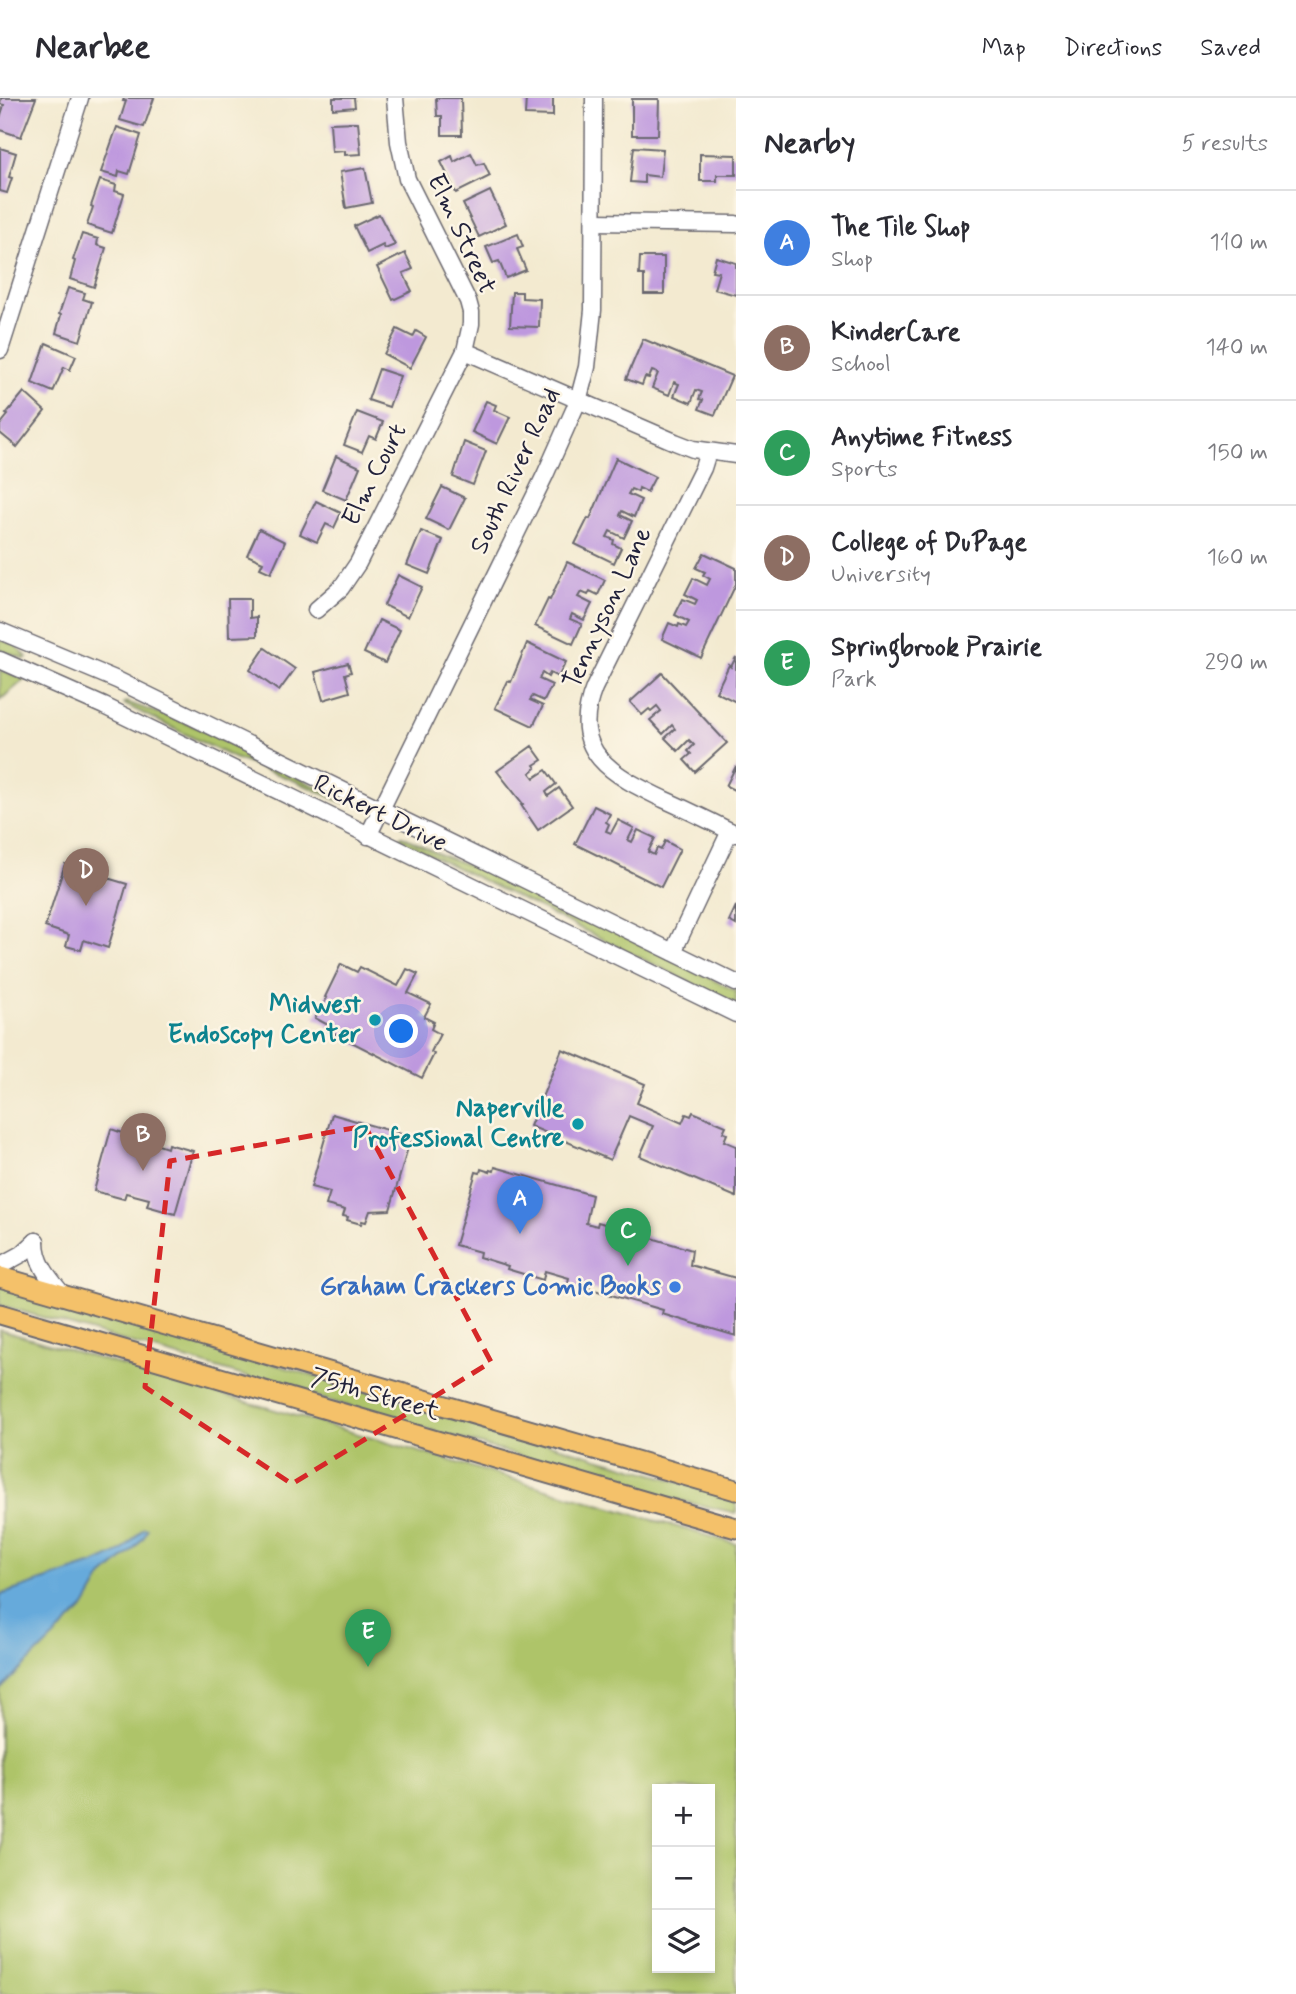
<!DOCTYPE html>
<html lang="en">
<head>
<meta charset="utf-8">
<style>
  body { margin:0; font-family:Mynerve,sans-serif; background:#f7f7f7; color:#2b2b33 }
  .controls { position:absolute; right:21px; bottom:21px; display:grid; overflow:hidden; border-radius:0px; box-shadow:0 4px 10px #0003 }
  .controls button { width:63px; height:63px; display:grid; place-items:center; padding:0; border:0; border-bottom:2px solid #e1e1e2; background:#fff; color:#2b2b33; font:35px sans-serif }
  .you { position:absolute; left:402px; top:934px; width:24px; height:24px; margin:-18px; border:5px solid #fff; border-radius:50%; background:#1a73e8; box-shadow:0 0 0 10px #1a73e833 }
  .badge { display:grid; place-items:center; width:46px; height:46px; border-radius:50%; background:#db2777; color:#fff; font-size:23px; font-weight:700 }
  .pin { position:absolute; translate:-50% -58px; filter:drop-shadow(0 2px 4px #0008) }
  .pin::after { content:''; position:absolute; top:37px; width:24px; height:21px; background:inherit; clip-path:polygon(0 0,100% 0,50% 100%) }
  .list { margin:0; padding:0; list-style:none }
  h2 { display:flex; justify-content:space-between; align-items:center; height:91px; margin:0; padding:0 28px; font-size:30px }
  h2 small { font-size:23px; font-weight:400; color:#7c7c81 }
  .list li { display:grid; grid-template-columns:46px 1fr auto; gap:21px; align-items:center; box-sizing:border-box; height:105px; padding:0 28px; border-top:2px solid #e1e1e2 }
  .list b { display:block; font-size:26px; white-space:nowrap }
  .list p { margin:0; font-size:23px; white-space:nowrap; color:#7c7c81 }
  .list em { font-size:23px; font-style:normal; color:#7c7c81 }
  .icon { flex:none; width:38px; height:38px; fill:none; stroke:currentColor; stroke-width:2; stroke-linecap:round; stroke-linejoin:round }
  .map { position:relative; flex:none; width:736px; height:1896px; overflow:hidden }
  header { display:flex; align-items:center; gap:42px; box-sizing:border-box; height:98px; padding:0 35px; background:#fff; border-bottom:2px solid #e1e1e2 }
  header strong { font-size:33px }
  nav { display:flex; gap:38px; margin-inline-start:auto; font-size:24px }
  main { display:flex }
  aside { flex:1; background:#fff }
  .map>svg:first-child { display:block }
</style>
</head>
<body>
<header>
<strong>Nearbee</strong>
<nav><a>Map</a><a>Directions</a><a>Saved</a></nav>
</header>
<main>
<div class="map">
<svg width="736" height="1896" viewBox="0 0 736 1896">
  <rect width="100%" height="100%" fill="#fcf5e5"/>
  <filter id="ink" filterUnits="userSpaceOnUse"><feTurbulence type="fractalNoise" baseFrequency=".0143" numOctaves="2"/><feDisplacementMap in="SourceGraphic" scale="14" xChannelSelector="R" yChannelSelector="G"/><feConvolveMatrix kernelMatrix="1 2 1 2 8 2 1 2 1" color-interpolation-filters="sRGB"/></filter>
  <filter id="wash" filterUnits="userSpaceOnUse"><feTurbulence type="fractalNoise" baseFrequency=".00686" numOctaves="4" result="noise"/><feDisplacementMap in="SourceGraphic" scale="28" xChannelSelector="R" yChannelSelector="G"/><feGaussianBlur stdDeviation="1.57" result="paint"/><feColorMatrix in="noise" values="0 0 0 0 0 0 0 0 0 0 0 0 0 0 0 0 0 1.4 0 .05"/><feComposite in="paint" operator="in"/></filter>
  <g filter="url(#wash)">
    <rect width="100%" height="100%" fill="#f3ead0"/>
    <g fill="#aec469" stroke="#687352" stroke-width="2" fill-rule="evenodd">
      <polygon points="0,541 15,547 27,559 25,561 0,552"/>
      <polygon points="0,572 25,581 0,602"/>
      <polygon points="126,604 197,629 347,704 343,705 298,684 234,660 124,606"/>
      <polygon points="402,738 443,758 518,785 736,893 736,907 423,753 399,741"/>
      <polygon points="0,1187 736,1400 736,1415 650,1396 0,1207"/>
      <path d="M0,1232L736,1446V1896H0ZM657,1691H710V1870H657Z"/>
    </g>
    <polygon fill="#66aadb" stroke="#44668b" stroke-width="2" points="144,1430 147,1431 144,1439 130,1455 102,1479 85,1509 0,1592 0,1497 96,1465 122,1453"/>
    <g id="blocks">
      <g fill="#be98de">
        <polygon points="1,0 36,0 21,39 0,32 0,20 4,7 0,6"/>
        <polygon points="124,0 154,0 144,29 120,22 126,3 123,3"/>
        <polygon points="333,0 354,0 355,9 333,11"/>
        <polygon points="436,0 461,0 462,37 442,37 442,18 437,18"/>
        <polygon points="526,0 553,0 553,18 525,17"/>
        <polygon points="632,1 659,1 658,37 632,37"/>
        <polygon points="358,24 361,56 345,57 345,53 332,54 330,25"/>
        <polygon points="117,29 141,37 129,76 119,73 118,79 101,74"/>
        <polygon points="634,49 663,51 660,79 644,77 644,85 630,84"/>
        <polygon points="0,50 16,55 9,79 12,80 7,95 0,93"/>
        <polygon points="471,55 477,67 484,65 490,78 456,95 441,64 452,58 454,64"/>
        <polygon points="700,56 736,57 736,77 717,77 717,83 700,83"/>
        <polygon points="365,70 372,105 346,110 340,74"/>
        <polygon points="100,82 116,87 115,93 124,96 112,135 87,127 93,109 91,108"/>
        <polygon points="490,93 506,126 479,139 463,106"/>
        <polygon points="379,116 395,147 385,151 383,147 367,155 354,128"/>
        <polygon points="82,136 98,141 97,147 106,150 94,189 70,181 75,163 73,162"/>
        <polygon points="518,136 523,149 517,151 526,172 506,180 499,163 493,165 486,149"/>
        <polygon points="405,155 413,171 403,175 412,193 393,202 377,169"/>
        <polygon points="640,159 664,159 664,196 644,196 644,177 639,177"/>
        <polygon points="716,159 736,165 736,197 714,191 719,174 712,173"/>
        <polygon points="68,190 85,195 83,201 92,204 80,243 56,235 61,217 59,216"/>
        <polygon points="512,194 522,194 522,200 540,201 539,229 510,228"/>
        <polygon points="397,231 413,239 416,233 426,239 410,270 384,256"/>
        <polygon points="643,241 732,278 715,317 699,311 703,302 699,301 702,294 696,292 691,305 674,298 679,286 674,284 669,297 652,290 658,275 652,273 649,280 645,279 642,287 626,281"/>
        <polygon points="46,245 76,258 70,272 64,269 53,294 32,285"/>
        <polygon points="379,271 400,278 389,309 368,302"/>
        <polygon points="24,294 45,313 17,349 0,335 0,327 8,317 6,316"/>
        <polygon points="486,303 496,307 494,312 510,319 497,346 472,334"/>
        <polygon points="357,314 383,324 376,341 369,338 362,354 344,347"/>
        <polygon points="464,344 486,353 473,387 453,379"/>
        <polygon points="336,358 360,369 346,402 322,392"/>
        <polygon points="616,360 655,379 647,394 639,390 638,394 631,391 628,396 641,402 634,419 622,413 620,417 632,423 624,440 610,433 607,439 614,442 613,446 621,450 614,465 575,446 588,420 590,421"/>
        <polygon points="442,389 465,400 449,432 426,421"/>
        <polygon points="316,403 341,415 334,430 326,426 317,444 300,436"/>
        <polygon points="259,431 285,444 271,475 260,470 263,464 247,457"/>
        <polygon points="421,433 443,442 429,476 407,467"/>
        <polygon points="704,455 736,470 736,486 701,560 662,541 669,525 678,529 679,526 686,529 689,524 675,517 683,501 695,506 697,502 685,496 693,480 707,487 710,481 703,477 705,474 696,470"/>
        <polygon points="567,464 605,482 598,497 590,493 588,497 581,494 578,499 592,506 584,522 572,516 570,521 582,526 573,546 535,528 548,501 550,502"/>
        <polygon points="398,477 422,489 408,519 384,507"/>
        <polygon points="228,501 250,501 250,520 257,519 257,538 229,539"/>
        <polygon points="379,522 400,532 385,565 364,555"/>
        <polygon points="527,545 566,564 558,579 550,575 548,579 542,575 539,581 552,587 544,603 533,598 530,602 543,608 533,628 495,610 508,583 511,584"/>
        <polygon points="265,550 295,571 279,593 250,572"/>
        <polygon points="736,559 736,604 716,594 729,567 731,569"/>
        <polygon points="348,565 351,574 345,576 350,594 323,602 315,574"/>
        <polygon points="662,575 727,645 695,674 684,662 691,656 688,653 694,647 689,642 678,653 665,640 675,631 672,627 663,636 650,622 661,613 657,608 651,613 649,611 642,617 630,604"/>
        <polygon points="532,648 542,662 534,667 536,670 530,675 534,680 546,672 556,686 546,694 548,698 559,690 572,708 538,732 521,707 523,706 497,673"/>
        <polygon points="736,668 736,693 726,688"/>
        <polygon points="594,708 610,716 606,724 609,726 606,733 611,735 618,722 634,730 628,742 632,744 638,732 655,740 648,754 654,757 657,750 661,752 665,743 680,751 661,789 575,746"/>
        <polygon points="65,766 86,773 84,778 105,785 107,780 127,786 108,850 84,842 81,852 66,848 69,837 45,829"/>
        <polygon points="736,808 736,827 729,823"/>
        <polygon points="341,866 357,874 360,869 398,888 407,871 418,876 408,895 431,906 424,919 434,924 431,931 440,936 431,954 434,956 422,980 328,932 330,928 315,920 327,900 325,899"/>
        <polygon points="562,951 645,986 637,1005 682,1025 686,1016 691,1018 693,1014 726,1028 723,1034 727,1036 724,1043 736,1048 736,1099 640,1058 653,1028 629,1018 610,1062 530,1028"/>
        <polygon points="332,1016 411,1039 390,1112 370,1113 366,1124 362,1123 361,1126 347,1122 348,1119 343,1118 345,1112 326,1107 330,1094 311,1089"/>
        <polygon points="111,1031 167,1050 168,1046 193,1053 175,1116 147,1108 149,1101 126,1095 124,1101 94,1093"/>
        <polygon points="495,1069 592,1097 586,1125 597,1128 598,1124 692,1152 690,1167 736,1180 736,1238 662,1216 663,1212 591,1191 580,1188 578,1192 567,1189 569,1180 545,1173 543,1182 507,1171 508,1168 479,1159 480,1154 455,1147 476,1074 480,1075 481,1071 490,1074 490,1072 494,1073"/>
      </g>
    </g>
  </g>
  <g filter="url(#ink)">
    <use href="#blocks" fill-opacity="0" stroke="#6b686f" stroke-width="2"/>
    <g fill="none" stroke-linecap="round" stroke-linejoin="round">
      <defs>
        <g id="minor">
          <polyline points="594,124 736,126"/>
          <polyline points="0,252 80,0"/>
          <polyline points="465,253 675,344 693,351 736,357"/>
          <path d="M708,354L703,370L594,590C568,655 614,677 663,701C688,712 712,724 736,736"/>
          <polyline points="316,512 341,490 358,465 465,253 471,226 471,214 468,203 407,81 399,44 395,0"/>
          <polyline points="0,533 117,582 736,885"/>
          <polyline points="0,562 104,608 736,916"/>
          <polyline points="368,738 545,377 578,303 587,269 593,212 594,0"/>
          <polyline points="673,854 730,733"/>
          <path d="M36,1143C36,1166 50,1181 64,1198"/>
          <polyline points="0,1168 22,1156 36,1143"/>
        </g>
        <g id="major">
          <polyline points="0,1179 736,1392"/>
          <polyline points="0,1216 736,1430"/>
        </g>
      </defs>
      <use href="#minor" stroke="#6b686f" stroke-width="19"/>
      <use href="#major" stroke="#6b686f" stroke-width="23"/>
      <use href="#minor" stroke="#fff" stroke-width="16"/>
      <use href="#major" stroke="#f4c16a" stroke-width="19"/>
    </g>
  </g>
  <path fill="none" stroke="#d62828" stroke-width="5" stroke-dasharray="14 9" stroke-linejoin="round" d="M365,1028L491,1264L292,1386L145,1289L170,1063Z"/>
  <g fill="#0f9aa8" stroke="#fcf5e5" stroke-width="2.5">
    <circle cx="375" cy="922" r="7"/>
    <circle cx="578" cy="1026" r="7"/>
  </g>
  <circle fill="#3f7fe0" stroke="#fcf5e5" stroke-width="2.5" cx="675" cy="1189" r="7"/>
  <g text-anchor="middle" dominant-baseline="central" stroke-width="5" stroke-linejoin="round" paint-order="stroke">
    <g font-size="26" fill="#22223b" stroke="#fcf5e5">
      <text transform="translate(461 136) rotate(65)">Elm Street</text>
      <text transform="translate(516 373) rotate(-65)">South River Road</text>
      <text transform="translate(375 377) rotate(-63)">Elm Court</text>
      <text transform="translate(608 510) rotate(-65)">Tennyson Lane</text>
      <text transform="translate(380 716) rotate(26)">Rickert Drive</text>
      <text transform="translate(375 1297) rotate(16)">75th Street</text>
    </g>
    <g font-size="26" font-weight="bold" fill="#0d838f" stroke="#fcf5e5" text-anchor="end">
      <text x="361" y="907">Midwest<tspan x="361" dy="30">Endoscopy Center</tspan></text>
      <text x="564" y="1011">Naperville<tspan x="564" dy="30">Professional Centre</tspan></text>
    </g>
    <g font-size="26" font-weight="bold" fill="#366cbe" stroke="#fcf5e5" text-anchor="end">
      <text x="661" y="1189">Graham Crackers Comic Books</text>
    </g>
  </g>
</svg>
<div class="controls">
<button>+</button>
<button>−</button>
<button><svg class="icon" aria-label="layers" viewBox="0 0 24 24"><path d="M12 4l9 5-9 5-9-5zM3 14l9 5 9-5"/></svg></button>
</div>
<div class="you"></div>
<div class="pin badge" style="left:520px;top:1136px;background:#3f7fe0">A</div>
<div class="pin badge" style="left:143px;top:1073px;background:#8d6e63">B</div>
<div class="pin badge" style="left:628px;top:1168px;background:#2e9e5b">C</div>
<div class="pin badge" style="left:86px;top:808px;background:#8d6e63">D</div>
<div class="pin badge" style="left:368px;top:1569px;background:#2e9e5b">E</div>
</div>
<aside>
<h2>Nearby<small>5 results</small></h2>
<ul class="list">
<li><span class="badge" style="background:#3f7fe0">A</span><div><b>The Tile Shop</b><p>Shop</p></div><em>110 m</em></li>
<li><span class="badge" style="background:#8d6e63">B</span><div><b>KinderCare</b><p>School</p></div><em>140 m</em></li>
<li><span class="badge" style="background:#2e9e5b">C</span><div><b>Anytime Fitness</b><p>Sports</p></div><em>150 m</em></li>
<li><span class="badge" style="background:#8d6e63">D</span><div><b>College of DuPage</b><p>University</p></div><em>160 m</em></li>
<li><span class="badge" style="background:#2e9e5b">E</span><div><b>Springbrook Prairie</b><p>Park</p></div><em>290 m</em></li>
</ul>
</aside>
</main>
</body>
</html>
